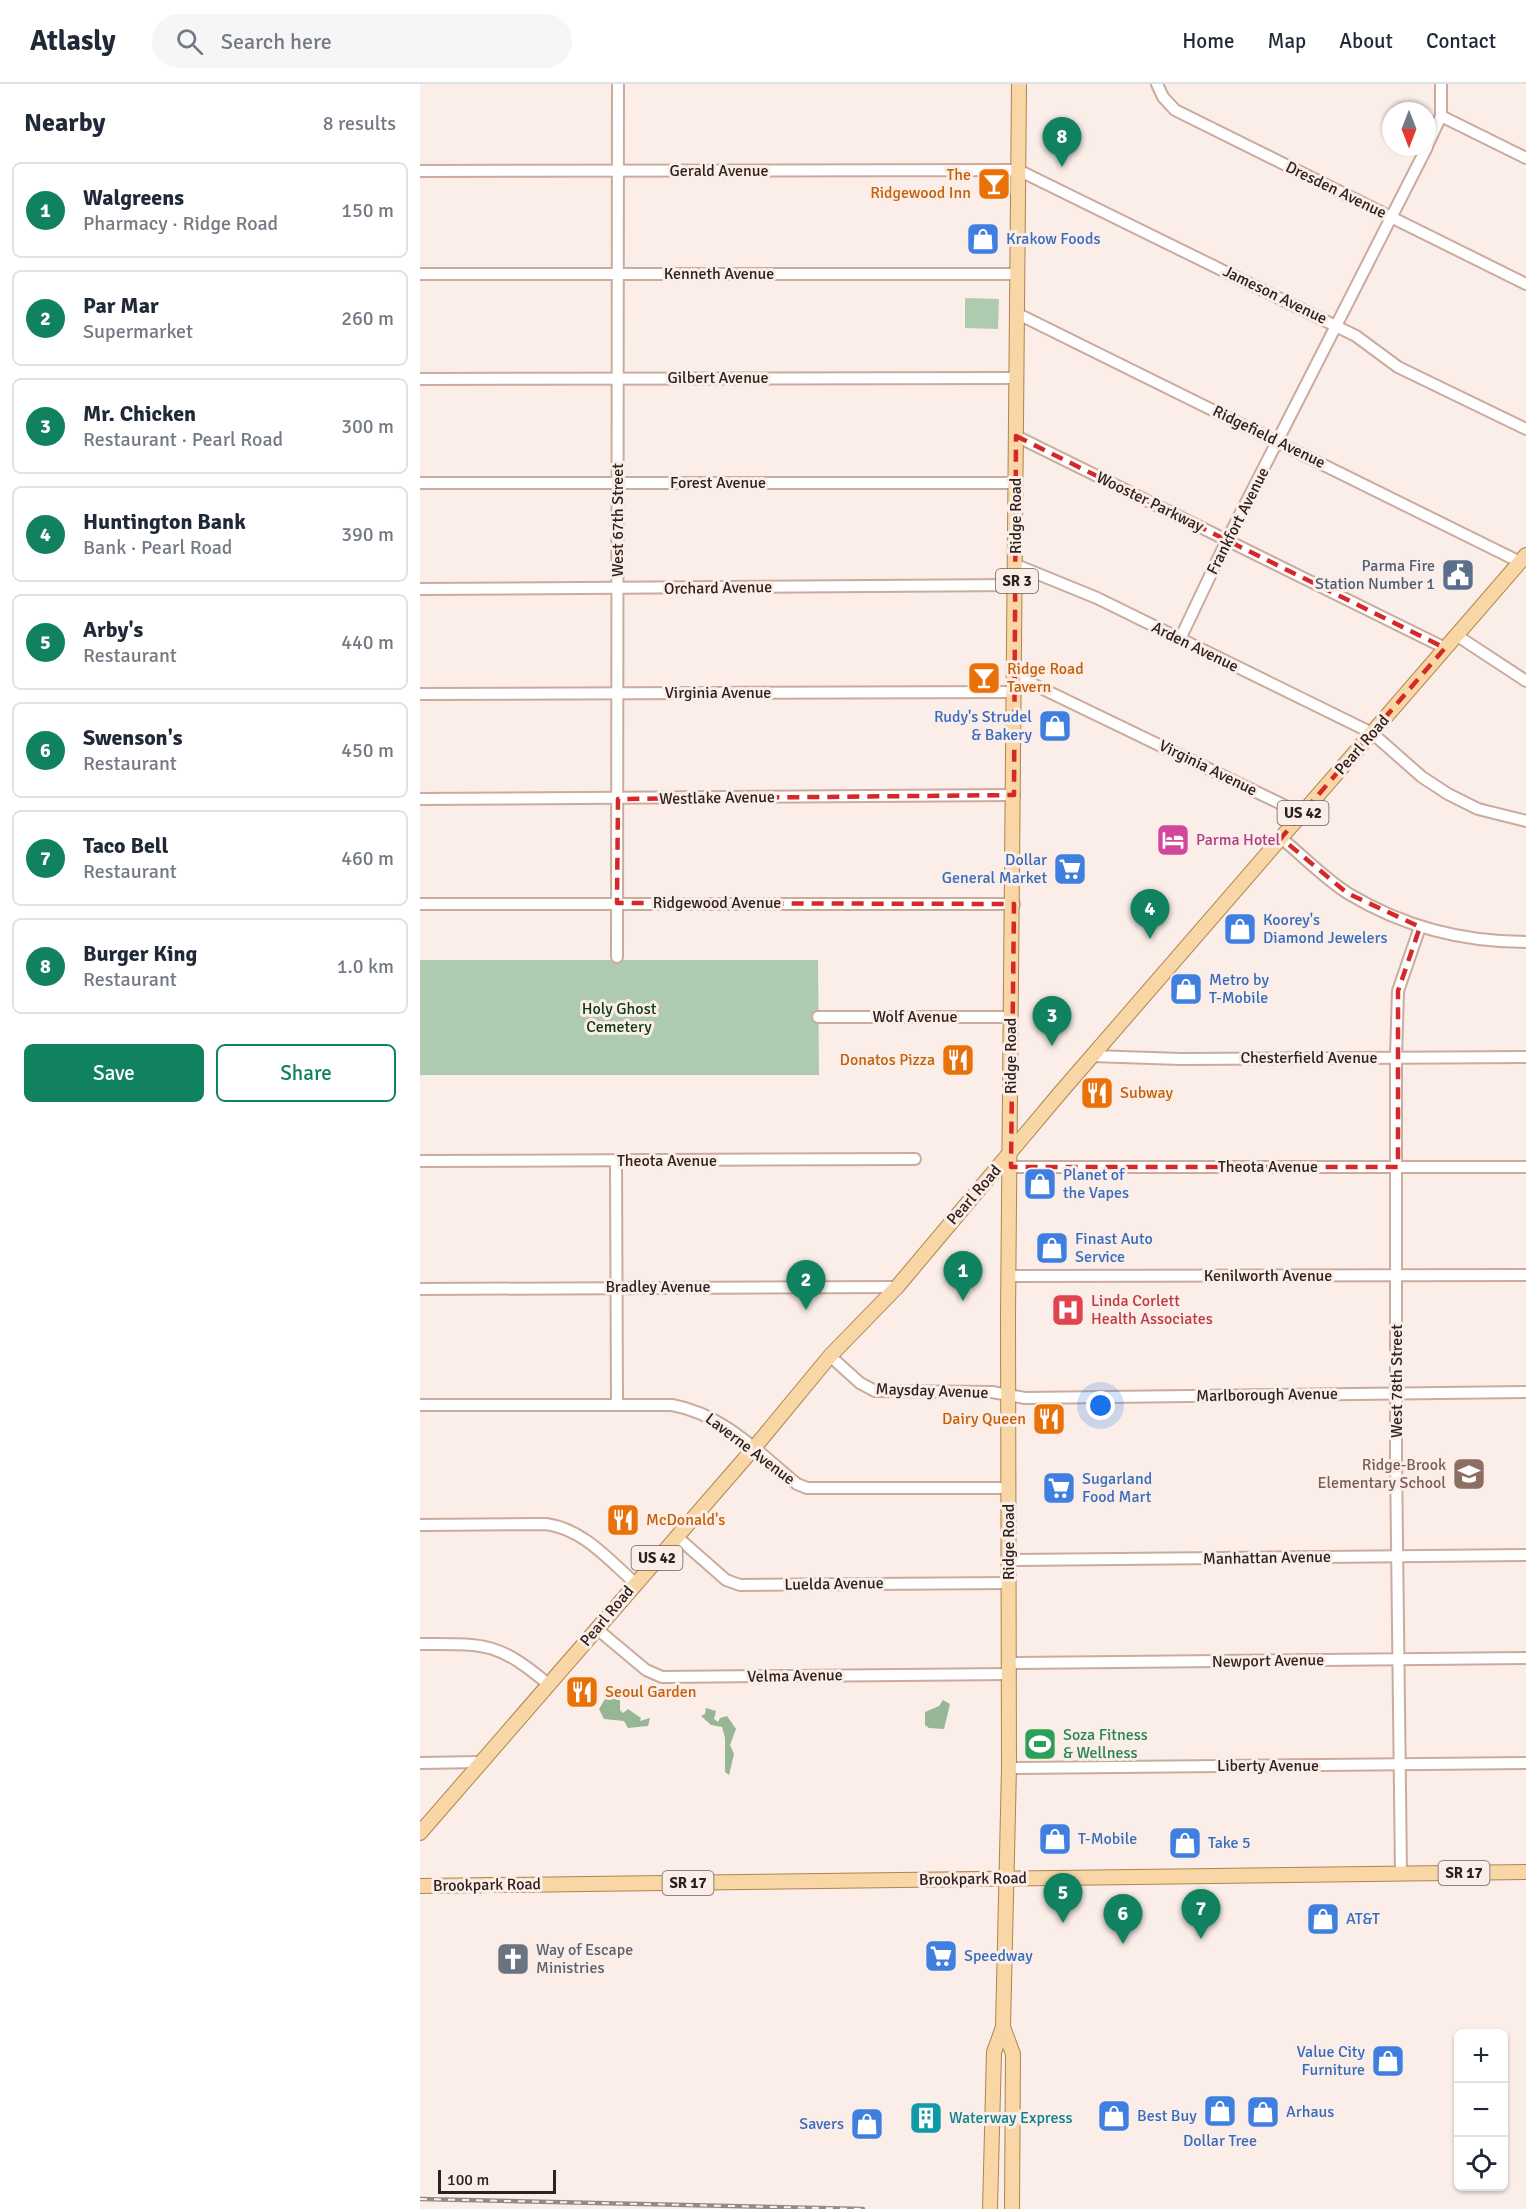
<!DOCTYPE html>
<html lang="en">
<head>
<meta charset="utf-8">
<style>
  body { margin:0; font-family:Signika,sans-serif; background:#f6f6f7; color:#1f2937 }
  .controls { position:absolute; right:18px; bottom:18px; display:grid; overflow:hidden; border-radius:9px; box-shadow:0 2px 4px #0004 }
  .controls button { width:54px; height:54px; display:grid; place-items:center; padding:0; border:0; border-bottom:2px solid #e0e1e3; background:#fff; color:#1f2937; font:30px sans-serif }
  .compass { position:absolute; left:962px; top:18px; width:54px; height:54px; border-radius:50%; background:#fff; box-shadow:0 2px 4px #0004; rotate:180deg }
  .scale { position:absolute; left:18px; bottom:15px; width:118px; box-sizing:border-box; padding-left:6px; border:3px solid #2e221d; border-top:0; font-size:16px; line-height:21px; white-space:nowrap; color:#2e221d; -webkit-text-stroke:4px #fbede8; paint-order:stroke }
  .you { position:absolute; left:681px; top:1322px; width:21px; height:21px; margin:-15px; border:4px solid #fff; border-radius:50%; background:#1a73e8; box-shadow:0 0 0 9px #1a73e833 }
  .badge { display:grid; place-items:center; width:39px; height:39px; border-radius:50%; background:#10825f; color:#fff; font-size:20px; font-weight:700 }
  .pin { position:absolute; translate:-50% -50px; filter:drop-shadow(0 2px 3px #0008) }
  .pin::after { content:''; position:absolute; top:32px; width:21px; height:18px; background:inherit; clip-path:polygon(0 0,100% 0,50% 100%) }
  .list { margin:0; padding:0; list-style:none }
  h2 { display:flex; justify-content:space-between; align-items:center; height:78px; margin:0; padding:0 24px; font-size:26px }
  h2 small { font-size:20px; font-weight:400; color:#747a83 }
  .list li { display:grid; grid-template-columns:39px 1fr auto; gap:18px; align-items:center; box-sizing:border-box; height:96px; margin:0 12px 12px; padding:0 12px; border:2px solid #e0e1e3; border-radius:9px }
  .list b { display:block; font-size:22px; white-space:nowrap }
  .list p { margin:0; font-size:20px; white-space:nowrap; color:#747a83 }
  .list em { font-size:20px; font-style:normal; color:#747a83 }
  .actions { display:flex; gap:12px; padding:18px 24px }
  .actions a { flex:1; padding:14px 0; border:2px solid #10825f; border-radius:9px; text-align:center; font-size:21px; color:#10825f }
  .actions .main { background:#10825f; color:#fff }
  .icon { flex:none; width:33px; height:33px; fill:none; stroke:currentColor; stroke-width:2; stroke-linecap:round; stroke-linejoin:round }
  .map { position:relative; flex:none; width:1106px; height:2125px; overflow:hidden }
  header { display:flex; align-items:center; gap:36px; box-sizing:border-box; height:84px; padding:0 30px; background:#fff; border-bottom:2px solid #e0e1e3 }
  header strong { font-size:28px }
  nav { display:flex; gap:33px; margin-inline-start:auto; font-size:21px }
  .search { width:420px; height:54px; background:#f6f6f7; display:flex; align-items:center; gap:15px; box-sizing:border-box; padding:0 21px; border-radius:33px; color:#747a83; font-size:22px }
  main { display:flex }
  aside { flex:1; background:#fff }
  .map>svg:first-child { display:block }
</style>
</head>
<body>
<header>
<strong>Atlasly</strong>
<div class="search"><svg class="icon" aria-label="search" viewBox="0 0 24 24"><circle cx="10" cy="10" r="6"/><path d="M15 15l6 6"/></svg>Search here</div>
<nav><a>Home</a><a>Map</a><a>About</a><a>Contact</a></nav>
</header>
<main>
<aside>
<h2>Nearby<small>8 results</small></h2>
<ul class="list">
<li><span class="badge">1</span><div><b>Walgreens</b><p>Pharmacy · Ridge Road</p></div><em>150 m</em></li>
<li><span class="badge">2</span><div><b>Par Mar</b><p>Supermarket</p></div><em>260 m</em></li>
<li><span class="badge">3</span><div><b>Mr. Chicken</b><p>Restaurant · Pearl Road</p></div><em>300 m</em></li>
<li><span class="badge">4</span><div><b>Huntington Bank</b><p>Bank · Pearl Road</p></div><em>390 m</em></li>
<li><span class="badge">5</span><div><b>Arby's</b><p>Restaurant</p></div><em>440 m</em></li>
<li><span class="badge">6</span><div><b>Swenson's</b><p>Restaurant</p></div><em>450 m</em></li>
<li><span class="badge">7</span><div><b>Taco Bell</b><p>Restaurant</p></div><em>460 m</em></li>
<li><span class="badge">8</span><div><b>Burger King</b><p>Restaurant</p></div><em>1.0 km</em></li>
</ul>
<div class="actions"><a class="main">Save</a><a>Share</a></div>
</aside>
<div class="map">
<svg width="1106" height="2125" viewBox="0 0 1106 2125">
  <rect width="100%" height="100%" fill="#fbede8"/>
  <g fill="#afcbaf">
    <polygon points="545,214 579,215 578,245 545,244"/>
    <polygon points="0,876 398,876 399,991 0,991"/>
  </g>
  <g fill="#96b696">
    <polygon points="200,1613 200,1626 203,1629 208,1625 221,1634 220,1637 230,1634 228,1642 208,1644 204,1637 184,1635 179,1625 185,1615"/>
    <polygon points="523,1616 530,1620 524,1645 509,1644 505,1641 505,1628 519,1622"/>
    <polygon points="286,1624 296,1627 294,1635 298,1638 300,1634 307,1632 316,1645 310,1661 314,1670 309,1691 305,1688 305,1654 302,1643 291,1641 281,1632 285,1630"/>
  </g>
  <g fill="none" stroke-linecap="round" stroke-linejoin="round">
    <defs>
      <g id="minor">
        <polyline points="737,0 743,13 755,26 1106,200"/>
        <polyline points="1021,32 1106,74"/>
        <polyline points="1007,62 1021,32 1021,0"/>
        <polyline points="0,87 598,86 936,252 978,283 1106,345"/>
        <polyline points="0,190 598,190"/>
        <polyline points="598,230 1100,478"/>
        <polyline points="0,295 597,294"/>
        <polyline points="596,352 1025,564"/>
        <polyline points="0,399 596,399"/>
        <polyline points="596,481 677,514 952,649 1002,693 1028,710 1058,725 1106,737"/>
        <polyline points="0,505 597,501"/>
        <polyline points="1036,551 1106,597"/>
        <polyline points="760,555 807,456 1007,63"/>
        <polyline points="596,592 882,730"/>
        <polyline points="0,610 595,608"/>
        <polyline points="0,715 594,711"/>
        <path d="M861,754C883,772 905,795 929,810C984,843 1043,858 1106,858"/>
        <polyline points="0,820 594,820"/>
        <polyline points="197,873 198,0"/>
        <polyline points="398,933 591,933"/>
        <polyline points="672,972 761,975 1106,973"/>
        <polyline points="0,1077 495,1075"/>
        <polyline points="196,1077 197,1319"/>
        <polyline points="591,1083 1106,1083"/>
        <polyline points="590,1192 1106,1191"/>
        <polyline points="0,1205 477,1203"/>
        <polyline points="410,1272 440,1299 455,1307 572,1308 605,1314 1106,1308"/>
        <path d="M0,1321H252C303,1330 339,1369 377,1400L387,1404H589"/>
        <path d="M0,1441L126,1440C163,1445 188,1475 215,1499"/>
        <polyline points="256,1452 306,1496 320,1501 589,1499"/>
        <polyline points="589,1476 1106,1471"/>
        <polyline points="177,1545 226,1586 242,1593 590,1590"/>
        <path d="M0,1560C64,1560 77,1557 128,1600"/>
        <polyline points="589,1579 1106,1574"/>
        <polyline points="0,1679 60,1678"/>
        <polyline points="589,1684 1106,1679"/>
        <polyline points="981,1790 976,1375 976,973 978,907 1000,843"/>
      </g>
      <g id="major">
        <polyline points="0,1749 334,1364 410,1272 477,1203 640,1009 1106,471"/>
        <polyline points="0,1802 1106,1788"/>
        <polyline points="583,1943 593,1970 592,2125"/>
        <polyline points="570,2125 574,1968 583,1943 589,1684 588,1233 599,0"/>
      </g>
    </defs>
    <use href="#minor" stroke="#cbab9d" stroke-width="14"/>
    <use href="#major" stroke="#ae8550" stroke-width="16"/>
    <use href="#minor" stroke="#fff" stroke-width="10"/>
    <use href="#major" stroke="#f8d6a6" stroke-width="14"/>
    <defs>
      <polyline id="rail" points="0,2115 443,2125"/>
    </defs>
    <use href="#rail" stroke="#968984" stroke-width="4.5"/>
    <use href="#rail" stroke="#fbede8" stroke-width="2" stroke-dasharray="7" stroke-linecap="butt"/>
  </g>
  <path fill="none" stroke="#d62828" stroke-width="4.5" stroke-dasharray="12 8" stroke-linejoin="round" d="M596,352L1025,564L861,754L927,809L1000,843L978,907V1083H591L594,820L197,819L198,715L594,711Z"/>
  <defs>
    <symbol id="bar-square" viewBox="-11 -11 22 22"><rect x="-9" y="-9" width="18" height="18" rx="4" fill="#e8710a" stroke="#fbede8"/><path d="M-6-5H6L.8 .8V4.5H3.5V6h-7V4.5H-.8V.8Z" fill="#fff"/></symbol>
    <symbol id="shop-square" viewBox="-11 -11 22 22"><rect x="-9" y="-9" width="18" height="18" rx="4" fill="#3f7fe0" stroke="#fbede8"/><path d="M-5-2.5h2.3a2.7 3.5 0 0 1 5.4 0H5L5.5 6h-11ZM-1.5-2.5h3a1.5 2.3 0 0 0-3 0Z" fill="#fff"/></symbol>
    <symbol id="civic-square" viewBox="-11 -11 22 22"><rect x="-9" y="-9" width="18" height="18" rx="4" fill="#5c6f8a" stroke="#fbede8"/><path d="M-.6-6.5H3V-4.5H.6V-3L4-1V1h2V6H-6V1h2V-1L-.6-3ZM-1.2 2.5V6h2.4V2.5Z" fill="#fff"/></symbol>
    <symbol id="hotel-square" viewBox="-11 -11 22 22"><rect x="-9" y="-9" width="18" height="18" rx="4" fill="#d1479c" stroke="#fbede8"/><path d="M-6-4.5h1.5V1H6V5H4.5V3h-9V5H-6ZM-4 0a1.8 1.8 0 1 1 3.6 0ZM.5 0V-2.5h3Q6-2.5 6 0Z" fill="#fff"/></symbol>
    <symbol id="supermarket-square" viewBox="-11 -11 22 22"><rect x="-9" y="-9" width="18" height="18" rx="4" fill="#3f7fe0" stroke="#fbede8"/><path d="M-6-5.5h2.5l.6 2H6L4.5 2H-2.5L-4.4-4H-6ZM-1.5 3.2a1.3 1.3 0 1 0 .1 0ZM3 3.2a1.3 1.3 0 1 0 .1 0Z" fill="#fff"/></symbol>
    <symbol id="restaurant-square" viewBox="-11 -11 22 22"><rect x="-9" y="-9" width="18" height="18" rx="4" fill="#e8710a" stroke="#fbede8"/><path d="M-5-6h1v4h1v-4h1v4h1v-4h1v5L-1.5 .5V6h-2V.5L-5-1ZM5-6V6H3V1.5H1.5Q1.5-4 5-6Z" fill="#fff"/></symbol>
    <symbol id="hospital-square" viewBox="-11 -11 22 22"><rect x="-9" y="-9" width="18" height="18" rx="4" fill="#e0444e" stroke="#fbede8"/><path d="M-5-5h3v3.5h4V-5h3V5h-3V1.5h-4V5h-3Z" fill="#fff"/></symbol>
    <symbol id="school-square" viewBox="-11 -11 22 22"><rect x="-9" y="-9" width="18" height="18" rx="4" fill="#8d6e63" stroke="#fbede8"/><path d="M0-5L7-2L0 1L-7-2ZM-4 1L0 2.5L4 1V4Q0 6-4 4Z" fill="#fff"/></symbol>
    <symbol id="stadium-square" viewBox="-11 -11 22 22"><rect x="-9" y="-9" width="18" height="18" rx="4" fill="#2e9e5b" stroke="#fbede8"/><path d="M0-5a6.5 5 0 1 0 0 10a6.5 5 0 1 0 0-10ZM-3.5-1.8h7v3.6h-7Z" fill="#fff"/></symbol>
    <symbol id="church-square" viewBox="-11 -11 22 22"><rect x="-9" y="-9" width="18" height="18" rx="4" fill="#6b7280" stroke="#fbede8"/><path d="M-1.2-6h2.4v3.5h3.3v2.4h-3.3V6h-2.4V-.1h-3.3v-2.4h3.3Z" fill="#fff"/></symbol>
    <symbol id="building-square" viewBox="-11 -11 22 22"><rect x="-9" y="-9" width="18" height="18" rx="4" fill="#0f9aa8" stroke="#fbede8"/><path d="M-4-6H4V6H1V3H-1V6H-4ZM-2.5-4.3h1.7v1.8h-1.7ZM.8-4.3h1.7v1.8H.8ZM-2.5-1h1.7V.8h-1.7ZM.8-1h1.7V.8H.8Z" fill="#fff"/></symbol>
  </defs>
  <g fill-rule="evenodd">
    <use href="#bar-square" x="555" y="81" width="38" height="38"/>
    <use href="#shop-square" x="544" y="136" width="38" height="38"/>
    <use href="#civic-square" x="1019" y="472" width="38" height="38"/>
    <use href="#bar-square" x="545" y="575" width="38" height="38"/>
    <use href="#shop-square" x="616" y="623" width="38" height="38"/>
    <use href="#hotel-square" x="734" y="737" width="38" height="38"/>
    <use href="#supermarket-square" x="631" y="766" width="38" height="38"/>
    <use href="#shop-square" x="801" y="826" width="38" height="38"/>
    <use href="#shop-square" x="747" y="886" width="38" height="38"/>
    <use href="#restaurant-square" x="519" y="957" width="38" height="38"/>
    <use href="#restaurant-square" x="658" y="990" width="38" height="38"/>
    <use href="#shop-square" x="601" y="1081" width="38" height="38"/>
    <use href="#shop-square" x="613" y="1145" width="38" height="38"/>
    <use href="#hospital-square" x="629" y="1207" width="38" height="38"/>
    <use href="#restaurant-square" x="610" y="1316" width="38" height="38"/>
    <use href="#school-square" x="1030" y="1371" width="38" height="38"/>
    <use href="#supermarket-square" x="620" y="1385" width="38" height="38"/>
    <use href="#restaurant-square" x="184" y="1417" width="38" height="38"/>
    <use href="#restaurant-square" x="143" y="1589" width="38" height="38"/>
    <use href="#stadium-square" x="601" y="1641" width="38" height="38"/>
    <use href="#shop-square" x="616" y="1736" width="38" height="38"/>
    <use href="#shop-square" x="746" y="1740" width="38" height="38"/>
    <use href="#shop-square" x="884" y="1816" width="38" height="38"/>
    <use href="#supermarket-square" x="502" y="1853" width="38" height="38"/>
    <use href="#church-square" x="74" y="1856" width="38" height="38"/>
    <use href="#shop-square" x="949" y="1958" width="38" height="38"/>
    <use href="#shop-square" x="781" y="2008" width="38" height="38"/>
    <use href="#shop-square" x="824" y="2009" width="38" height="38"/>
    <use href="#shop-square" x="675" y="2013" width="38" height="38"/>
    <use href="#building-square" x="487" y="2015" width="38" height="38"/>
    <use href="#shop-square" x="428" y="2021" width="38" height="38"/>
  </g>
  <g text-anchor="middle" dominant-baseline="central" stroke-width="6" stroke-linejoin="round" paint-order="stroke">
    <g fill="#fbede8" stroke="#6c5f5a" stroke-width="1.5">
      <rect x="576" y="485" width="42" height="24" rx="4.5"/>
      <rect x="857.5" y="717" width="51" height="24" rx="4.5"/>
      <rect x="211.5" y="1462" width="51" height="24" rx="4.5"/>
      <rect x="1018.5" y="1777" width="51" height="24" rx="4.5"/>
      <rect x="242.5" y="1787" width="51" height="24" rx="4.5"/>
    </g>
    <g font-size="15" font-weight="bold" fill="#2e221d">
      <text x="597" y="497">SR 3</text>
      <text x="883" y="729">US 42</text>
      <text x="237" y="1474">US 42</text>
      <text x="1044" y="1789">SR 17</text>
      <text x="268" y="1799">SR 17</text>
    </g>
    <g font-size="16" fill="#2e221d" stroke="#fbede8">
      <text x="299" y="87">Gerald Avenue</text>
      <text transform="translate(916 106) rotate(26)">Dresden Avenue</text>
      <text x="299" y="190">Kenneth Avenue</text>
      <text transform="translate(855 211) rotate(26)">Jameson Avenue</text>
      <text x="298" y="294">Gilbert Avenue</text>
      <text transform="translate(849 353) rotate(26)">Ridgefield Avenue</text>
      <text x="298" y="399">Forest Avenue</text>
      <text transform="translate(730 418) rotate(26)">Wooster Parkway</text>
      <text transform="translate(596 432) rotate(-90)">Ridge Road</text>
      <text transform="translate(198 436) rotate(-90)">West 67th Street</text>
      <text transform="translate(818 437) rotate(-63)">Frankfort Avenue</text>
      <text transform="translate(298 504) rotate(-1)">Orchard Avenue</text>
      <text transform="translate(775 563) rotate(26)">Arden Avenue</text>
      <text x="298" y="609">Virginia Avenue</text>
      <text transform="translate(942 661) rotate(-49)">Pearl Road</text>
      <text transform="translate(788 684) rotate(26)">Virginia Avenue</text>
      <text transform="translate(297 714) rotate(-1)">Westlake Avenue</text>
      <text x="297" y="819">Ridgewood Avenue</text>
      <text x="495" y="933">Wolf Avenue</text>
      <text transform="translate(591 972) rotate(-90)">Ridge Road</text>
      <text x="889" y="974">Chesterfield Avenue</text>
      <text x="247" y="1077">Theota Avenue</text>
      <text x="848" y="1083">Theota Avenue</text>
      <text transform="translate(554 1111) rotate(-49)">Pearl Road</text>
      <text x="848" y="1192">Kenilworth Avenue</text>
      <text x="238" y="1203">Bradley Avenue</text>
      <text transform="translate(977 1297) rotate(-90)">West 78th Street</text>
      <text transform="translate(512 1307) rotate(2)">Maysday Avenue</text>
      <text transform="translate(847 1311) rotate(-1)">Marlborough Avenue</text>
      <text transform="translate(330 1365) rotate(37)">Laverne Avenue</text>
      <text transform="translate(589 1458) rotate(-90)">Ridge Road</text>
      <text transform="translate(847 1474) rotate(-1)">Manhattan Avenue</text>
      <text transform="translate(414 1500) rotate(-1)">Luelda Avenue</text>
      <text transform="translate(187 1532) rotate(-50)">Pearl Road</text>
      <text transform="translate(848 1577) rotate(-1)">Newport Avenue</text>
      <text transform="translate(375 1592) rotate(-1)">Velma Avenue</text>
      <text x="848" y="1682">Liberty Avenue</text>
      <text transform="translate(553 1795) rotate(-1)">Brookpark Road</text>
      <text transform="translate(67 1801) rotate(-1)">Brookpark Road</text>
    </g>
    <g font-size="16" fill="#c56008" stroke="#fbede8" text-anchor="start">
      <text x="551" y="91" text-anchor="end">The<tspan x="551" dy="18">Ridgewood Inn</tspan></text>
      <text x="587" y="585">Ridge Road<tspan x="587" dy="18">Tavern</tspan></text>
      <text x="515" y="976" text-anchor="end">Donatos Pizza</text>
      <text x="700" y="1009">Subway</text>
      <text x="606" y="1335" text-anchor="end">Dairy Queen</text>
      <text x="226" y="1436">McDonald's</text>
      <text x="185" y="1608">Seoul Garden</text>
    </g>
    <g font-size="16" fill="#366cbe" stroke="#fbede8" text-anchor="start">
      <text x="586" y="155">Krakow Foods</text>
      <text x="612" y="633" text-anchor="end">Rudy's Strudel<tspan x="612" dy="18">&amp; Bakery</tspan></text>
      <text x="627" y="776" text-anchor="end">Dollar<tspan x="627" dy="18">General Market</tspan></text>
      <text x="843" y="836">Koorey's<tspan x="843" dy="18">Diamond Jewelers</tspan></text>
      <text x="789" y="896">Metro by<tspan x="789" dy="18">T-Mobile</tspan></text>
      <text x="643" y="1091">Planet of<tspan x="643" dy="18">the Vapes</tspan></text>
      <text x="655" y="1155">Finast Auto<tspan x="655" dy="18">Service</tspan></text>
      <text x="662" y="1395">Sugarland<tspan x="662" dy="18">Food Mart</tspan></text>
      <text x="658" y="1755">T-Mobile</text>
      <text x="788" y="1759">Take 5</text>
      <text x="926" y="1835">AT&amp;T</text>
      <text x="544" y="1872">Speedway</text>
      <text x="945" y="1968" text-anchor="end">Value City<tspan x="945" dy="18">Furniture</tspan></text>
      <text x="866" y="2028">Arhaus</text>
      <text x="717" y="2032">Best Buy</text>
      <text x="424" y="2040" text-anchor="end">Savers</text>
      <text x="800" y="2057" text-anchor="middle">Dollar Tree</text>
    </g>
    <g font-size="16" fill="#4e5e75" stroke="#fbede8" text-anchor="end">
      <text x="1015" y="482">Parma Fire<tspan x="1015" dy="18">Station Number 1</tspan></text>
    </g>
    <g font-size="16" fill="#b23c85" stroke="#fbede8" text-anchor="start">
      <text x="776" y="756">Parma Hotel</text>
    </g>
    <g font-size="16" fill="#0a3a0e" stroke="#fbede8">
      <text x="199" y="925">Holy Ghost<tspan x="199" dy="18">Cemetery</tspan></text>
    </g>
    <g font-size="16" fill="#be3a42" stroke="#fbede8" text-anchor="start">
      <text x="671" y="1217">Linda Corlett<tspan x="671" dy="18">Health Associates</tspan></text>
    </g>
    <g font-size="16" fill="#785e54" stroke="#fbede8" text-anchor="end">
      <text x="1026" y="1381">Ridge-Brook<tspan x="1026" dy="18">Elementary School</tspan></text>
    </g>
    <g font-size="16" fill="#27864d" stroke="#fbede8" text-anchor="start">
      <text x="643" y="1651">Soza Fitness<tspan x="643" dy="18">&amp; Wellness</tspan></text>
    </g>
    <g font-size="16" fill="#5b616d" stroke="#fbede8" text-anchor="start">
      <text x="116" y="1866">Way of Escape<tspan x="116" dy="18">Ministries</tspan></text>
    </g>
    <g font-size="16" fill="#0d838f" stroke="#fbede8" text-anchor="start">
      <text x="529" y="2034">Waterway Express</text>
    </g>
  </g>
</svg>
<div class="controls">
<button>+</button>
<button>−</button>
<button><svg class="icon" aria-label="locate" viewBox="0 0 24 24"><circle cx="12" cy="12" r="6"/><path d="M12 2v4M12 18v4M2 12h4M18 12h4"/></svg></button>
</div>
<svg class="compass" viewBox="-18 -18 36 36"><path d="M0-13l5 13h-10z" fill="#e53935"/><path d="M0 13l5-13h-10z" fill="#747a83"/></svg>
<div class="scale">100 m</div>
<div class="you"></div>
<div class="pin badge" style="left:543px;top:1217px">1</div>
<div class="pin badge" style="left:386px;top:1226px">2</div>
<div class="pin badge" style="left:632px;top:962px">3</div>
<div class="pin badge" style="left:730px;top:855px">4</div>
<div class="pin badge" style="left:643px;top:1839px">5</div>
<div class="pin badge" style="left:703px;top:1860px">6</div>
<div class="pin badge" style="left:781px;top:1855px">7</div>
<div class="pin badge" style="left:642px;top:83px">8</div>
</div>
</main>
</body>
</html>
